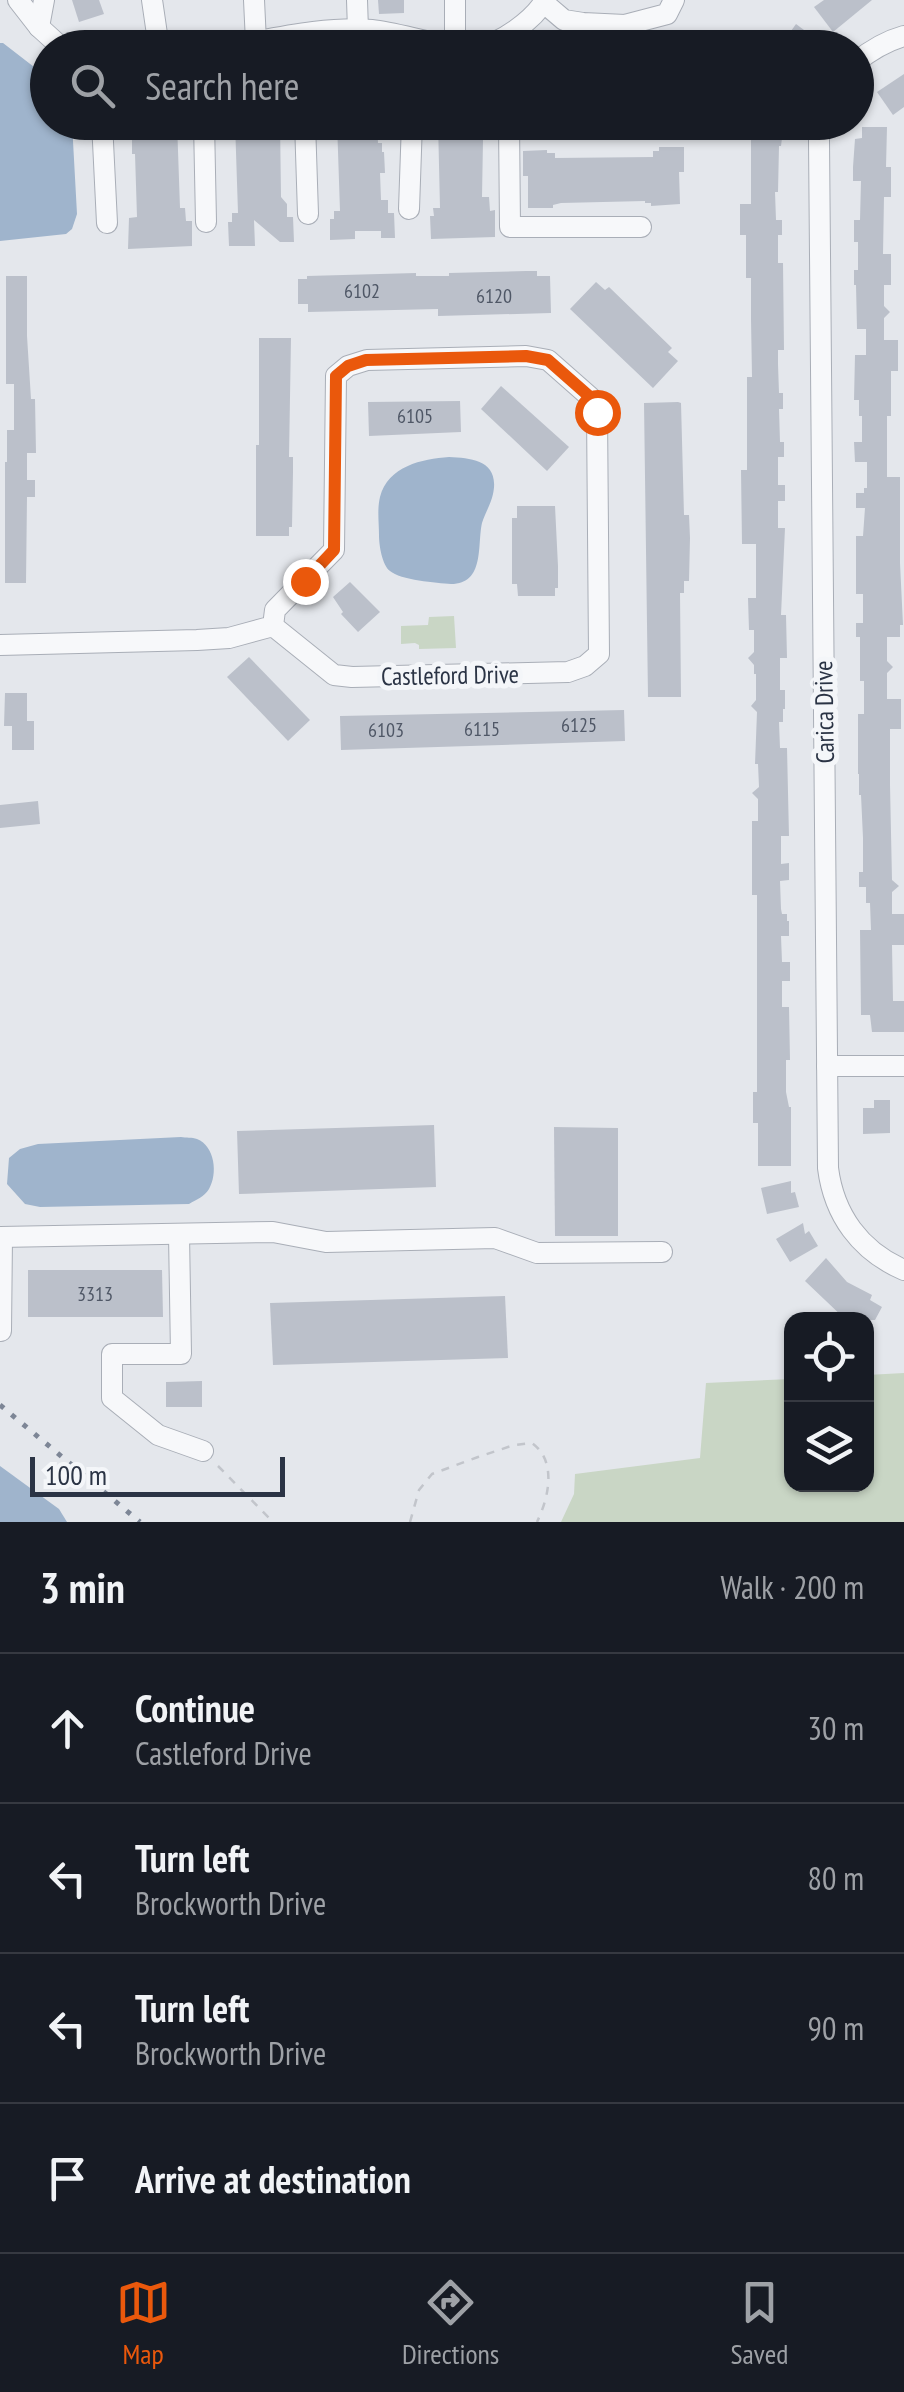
<!DOCTYPE html>
<html lang="en">
<head>
<meta charset="utf-8">
<style>
  body { margin:0; font-family:"PT Sans Narrow",sans-serif; background:#242831; color:#f1f3f6 }
  .controls { position:absolute; right:30px; bottom:30px; display:grid; overflow:hidden; border-radius:20px; box-shadow:0 2px 8px #0004 }
  .controls button { width:90px; height:90px; display:grid; place-items:center; padding:0; border:0; border-bottom:2px solid #363941; background:#171b24; color:#f1f3f6; font:50px sans-serif }
  .scale { position:absolute; left:30px; bottom:25px; width:255px; box-sizing:border-box; padding-left:10px; border:5px solid #2b3445; border-top:0; font-size:28px; line-height:35px; white-space:nowrap; color:#2b3445; -webkit-text-stroke:8px #f4f6f9; paint-order:stroke }
  .stop { position:absolute; width:30px; height:30px; margin:-22px; border:8px solid #ea580c; border-radius:50%; background:#fff }
  .stop.end { background:#ea580c; border-color:#fff; box-shadow:0 2px 10px #0008 }
  .list { margin:0; padding:0; list-style:none }
  h2 { display:flex; justify-content:space-between; align-items:center; height:130px; margin:0; padding:0 40px; font-size:42px }
  h2 small { font-size:32px; font-weight:400; color:#9ea1a6 }
  .list li { display:grid; grid-template-columns:65px 1fr auto; gap:30px; align-items:center; box-sizing:border-box; height:150px; padding:0 40px; border-top:2px solid #363941 }
  .list b { display:block; font-size:38px; white-space:nowrap }
  .list p { margin:0; font-size:32px; white-space:nowrap; color:#9ea1a6 }
  .list em { font-size:32px; font-style:normal; color:#9ea1a6 }
  .icon { flex:none; width:55px; height:55px; fill:none; stroke:currentColor; stroke-width:2; stroke-linecap:round; stroke-linejoin:round }
  .map { position:relative; flex:none; width:904px; height:1522px; overflow:hidden }
  .search { position:absolute; background:#171b24; box-shadow:0 2px 8px #0004; left:30px; right:30px; top:30px; height:110px; display:flex; align-items:center; gap:25px; box-sizing:border-box; padding:0 35px; border-radius:55px; color:#9ea1a6; font-size:38px }
  .sheet { height:730px; background:#171b24 }
  nav { display:flex; justify-content:space-around; align-items:center; box-sizing:border-box; height:140px; border-top:2px solid #363941; background:#171b24; font-size:28px; color:#9ea1a6 }
  nav a { display:grid; justify-items:center; gap:5px }
  nav .on { color:#ea580c }
  .map>svg:first-child { display:block }
</style>
</head>
<body>
<div class="map">
<svg width="904" height="1522" viewBox="0 0 904 1522">
  <rect width="100%" height="100%" fill="#e4e7ec"/>
  <g fill="#c9d6c5">
    <polygon points="454,616 456,648 419,649 419,645 415,643 401,644 401,626 428,625 429,617"/>
    <polygon points="904,1373 904,1522 561,1522 574,1494 575,1474 700,1458 706,1383 791,1379 792,1484 866,1484 867,1375"/>
  </g>
  <g fill="#9fb4cc">
    <polygon points="0,43 3,43 47,77 48,122 72,123 77,214 72,229 66,234 0,241"/>
    <path d="M449,457C473,458 500,461 493,494C491,504 485,513 482,523C477,545 485,584 451,584C437,583 400,580 390,571C382,565 379,545 379,535C379,523 377,509 380,497C388,466 422,459 449,457Z"/>
    <path d="M181,1137C186,1138 192,1137 197,1139C215,1146 218,1174 209,1189C204,1197 197,1199 189,1204L40,1207L25,1204L7,1184L9,1158L20,1149L38,1144Z"/>
    <polygon points="0,1466 59,1509 67,1522 0,1522"/>
  </g>
  <g fill="#bbc0ca">
    <polygon points="72,0 99,0 104,14 79,22"/>
    <polygon points="378,0 404,0 404,13 379,14"/>
    <polygon points="824,0 872,0 833,32 814,7"/>
    <polygon points="796,24 828,48 779,48"/>
    <polygon points="904,74 904,107 893,115 877,92"/>
    <polygon points="136,122 177,122 180,208 185,208 186,221 192,221 192,246 128,249 129,218 137,217 135,154 132,154 132,128 136,128"/>
    <polygon points="235,122 280,122 281,197 287,204 287,217 293,217 294,242 280,242 254,220 255,246 229,246 228,222 232,222 232,213 238,213"/>
    <polygon points="337,122 377,122 378,143 382,143 382,152 384,152 385,173 380,173 381,200 388,200 388,213 394,213 395,238 381,238 381,231 355,231 355,239 330,240 330,219 334,219 334,211 340,211"/>
    <polygon points="438,122 479,122 479,132 481,140 483,140 482,197 489,197 490,211 495,210 495,237 431,239 430,216 434,216 433,208 440,208"/>
    <polygon points="751,122 777,122 776,129 783,130 781,146 779,146 778,192 775,192 776,220 782,220 782,235 778,235 778,263 783,263 784,350 778,350 778,364 779,393 783,393 783,409 779,409 780,442 784,442 784,457 778,457 778,485 785,485 785,501 778,501 778,528 785,528 781,615 786,615 787,658 780,658 780,690 785,690 785,709 783,709 783,722 779,722 780,748 787,748 789,836 781,836 781,864 789,863 789,880 780,881 781,909 782,914 787,914 787,921 789,921 789,936 781,936 782,962 790,962 790,981 782,981 782,1007 789,1007 790,1060 786,1060 786,1092 789,1107 791,1107 791,1166 758,1166 758,1123 753,1123 753,1092 757,1092 757,895 752,895 752,821 758,821 758,799 752,793 759,787 758,764 755,764 757,712 751,706 756,700 756,674 754,674 754,665 748,658 754,652 754,630 749,630 748,598 756,598 756,544 742,544 741,470 747,470 747,377 752,377 751,319 751,278 746,278 746,235 740,235 740,204 751,204"/>
    <polygon points="862,127 887,127 886,167 891,167 891,197 884,197 883,254 891,254 891,285 884,285 884,306 890,312 884,318 884,340 898,340 898,371 891,371 891,416 887,416 887,477 900,477 900,563 903,625 900,625 900,637 887,637 887,661 893,667 887,673 887,699 901,699 901,729 890,729 890,785 892,880 899,886 892,892 892,914 904,914 904,945 892,945 893,1001 904,1001 904,1032 872,1032 870,1015 861,1015 860,930 871,930 870,903 866,903 866,887 859,887 859,872 863,872 863,838 861,795 859,795 859,774 858,774 858,714 864,714 864,681 860,681 860,637 856,637 856,623 863,623 863,594 856,594 856,536 863,536 865,508 856,508 856,493 864,493 864,488 867,488 867,462 855,462 854,442 862,442 862,416 859,416 859,400 854,400 855,355 866,355 866,329 857,329 856,285 854,285 854,270 858,270 858,242 854,242 854,220 860,220 861,181 853,181 853,167 855,139 862,138"/>
    <polygon points="659,147 684,147 684,172 679,172 680,204 651,206 651,203 645,203 645,201 561,203 553,205 553,208 528,208 528,176 523,176 523,151 547,150 547,153 555,153 555,158 653,157 653,151 659,151"/>
    <polygon points="526,271 537,271 537,276 550,276 551,313 438,316 438,309 308,312 308,304 298,304 298,279 307,279 307,276 416,273 416,276 449,276 449,273"/>
    <polygon points="6,276 27,276 27,336 31,399 35,399 36,453 27,453 27,480 35,480 35,497 27,497 26,583 5,583 5,462 7,462 7,430 14,430 14,384 6,384"/>
    <polygon points="596,282 605,290 609,287 672,348 668,352 678,361 653,388 570,309"/>
    <polygon points="259,338 291,338 289,457 293,457 293,472 292,527 289,527 289,536 256,536 256,445 259,445"/>
    <polygon points="501,386 569,447 547,471 481,409"/>
    <polygon points="460,401 461,432 369,436 368,402"/>
    <polygon points="678,402 681,403 684,515 689,515 690,538 689,581 684,581 684,593 680,593 681,697 648,697 644,403"/>
    <polygon points="517,506 555,506 558,566 558,588 555,588 555,596 518,596 517,584 512,584 512,518 517,518"/>
    <polygon points="350,582 380,612 358,632 341,614 343,612 333,597"/>
    <polygon points="249,657 310,720 288,741 227,677"/>
    <polygon points="5,693 27,693 27,721 34,721 34,750 12,750 12,726 4,726"/>
    <polygon points="624,710 625,741 341,750 340,716"/>
    <polygon points="38,801 40,824 0,828 0,805"/>
    <polygon points="874,1100 890,1100 890,1133 863,1134 863,1108 874,1108"/>
    <polygon points="434,1125 436,1187 239,1194 237,1131"/>
    <polygon points="554,1127 618,1128 618,1236 555,1236"/>
    <polygon points="791,1181 791,1193 795,1192 799,1207 767,1214 761,1188"/>
    <polygon points="803,1223 805,1234 809,1231 818,1246 790,1262 776,1239"/>
    <polygon points="826,1258 847,1282 872,1295 870,1300 882,1307 875,1320 846,1320 805,1281"/>
    <polygon points="28,1270 162,1270 163,1317 28,1317"/>
    <polygon points="505,1296 508,1358 273,1365 270,1303"/>
    <polygon points="202,1381 202,1407 166,1407 166,1382"/>
  </g>
  <g fill="none" stroke-linecap="round" stroke-linejoin="round">
    <defs>
      <g id="minor">
        <polyline points="18,0 39,27 62,48"/>
        <polyline points="152,0 159,48"/>
        <polyline points="254,0 256,42"/>
        <polyline points="357,0 358,30"/>
        <polyline points="455,0 455,46"/>
        <polyline points="544,3 564,20 583,23 625,25 667,14 674,0"/>
        <polyline points="39,27 44,0"/>
        <path d="M220,48C269,40 322,26 372,30C402,33 451,51 478,47C500,44 534,20 545,0"/>
        <path d="M856,62C871,50 886,41 904,36"/>
        <polyline points="102,122 107,223"/>
        <polyline points="204,122 206,222"/>
        <polyline points="305,122 308,214"/>
        <polyline points="509,122 510,227 641,227"/>
        <polyline points="545,122 652,126"/>
        <path d="M821,122L819,140L828,1168C834,1215 860,1251 904,1270"/>
        <polyline points="409,209 412,122"/>
        <polyline points="0,645 197,640 229,638 273,626 334,675 352,677 568,672 585,666 599,654 597,411 590,397 548,360 526,356 367,360 348,366 336,376 334,550 275,610 273,626"/>
        <polyline points="827,1066 904,1066"/>
        <polyline points="179,1234 181,1354 112,1354 112,1398 158,1435 203,1451"/>
        <polyline points="0,1237 273,1232 326,1242 495,1238 537,1253 662,1252"/>
        <polyline points="1,1331 2,1237"/>
      </g>
    </defs>
    <use href="#minor" stroke="#a9aeb7" stroke-width="22"/>
    <g stroke="#c2c5cb" stroke-width="2.5" stroke-dasharray="8 8" stroke-linecap="butt">
      <polyline points="218,1466 273,1522"/>
      <path d="M410,1522L419,1490L432,1474L478,1457L514,1445L532,1443C557,1461 549,1497 537,1522"/>
    </g>
    <use href="#minor" stroke="#f7f8fa" stroke-width="20"/>
    <polyline stroke="#7d8696" stroke-width="5" stroke-dasharray="5 10" stroke-linecap="butt" points="0,1405 140,1522"/>
  </g>
  <g fill="none" stroke-linecap="round" stroke-linejoin="round">
    <polyline stroke="#ea580c" stroke-width="12" points="305,581 334,550 336,376 348,366 366,360 526,356 548,360 590,397 597,412"/>
  </g>
  <g text-anchor="middle" dominant-baseline="central" stroke-width="10" stroke-linejoin="round" paint-order="stroke">
    <g font-size="20" fill="#4f5766">
      <text x="362" y="291">6102</text>
      <text x="494" y="296">6120</text>
      <text x="415" y="416">6105</text>
      <text x="579" y="725">6125</text>
      <text x="482" y="729">6115</text>
      <text x="386" y="730">6103</text>
      <text x="95" y="1294">3313</text>
    </g>
    <g font-size="25" fill="#2b3445" stroke="#f4f6f9">
      <text transform="translate(450 675) rotate(-1)">Castleford Drive</text>
      <text transform="translate(824 712) rotate(-91)">Carica Drive</text>
    </g>
  </g>
</svg>
<div class="controls">
<button><svg class="icon" aria-label="locate" viewBox="0 0 24 24"><circle cx="12" cy="12" r="6"/><path d="M12 2v4M12 18v4M2 12h4M18 12h4"/></svg></button>
<button><svg class="icon" aria-label="layers" viewBox="0 0 24 24"><path d="M12 4l9 5-9 5-9-5zM3 14l9 5 9-5"/></svg></button>
</div>
<div class="scale">100 m</div>
<div class="stop" style="left:597px;top:412px"></div>
<div class="stop end" style="left:305px;top:581px"></div>
<div class="search"><svg class="icon" aria-label="search" viewBox="0 0 24 24"><circle cx="10" cy="10" r="6"/><path d="M15 15l6 6"/></svg>Search here</div>
</div>
<section class="sheet">
<h2>3 min<small>Walk · 200 m</small></h2>
<ul class="list">
<li><svg class="icon" aria-label="ahead" viewBox="0 0 24 24"><path d="M12 20V5M6 11l6-6 6 6"/></svg><div><b>Continue</b><p>Castleford Drive</p></div><em>30 m</em></li>
<li><svg class="icon" aria-label="left" viewBox="0 0 24 24"><path d="M17 20v-9H6M10 6l-5 5 5 5"/></svg><div><b>Turn left</b><p>Brockworth Drive</p></div><em>80 m</em></li>
<li><svg class="icon" aria-label="left" viewBox="0 0 24 24"><path d="M17 20v-9H6M10 6l-5 5 5 5"/></svg><div><b>Turn left</b><p>Brockworth Drive</p></div><em>90 m</em></li>
<li><svg class="icon" aria-label="arrive" viewBox="0 0 24 24"><path d="M6 21V4h12l-3 4 3 4H6"/></svg><div><b>Arrive at destination</b></div></li>
</ul>
</section>
<nav>
<a class="on"><svg class="icon" aria-label="map" viewBox="0 0 24 24"><path d="M3 6l6-2 6 2 6-2v14l-6 2-6-2-6 2zM9 4v14M15 6v14"/></svg>Map</a>
<a><svg class="icon" aria-label="directions" viewBox="0 0 24 24"><path d="M12 3l9 9-9 9-9-9zM9 14v-3h6M13 9l2 2-2 2"/></svg>Directions</a>
<a><svg class="icon" aria-label="saved" viewBox="0 0 24 24"><path d="M7 4h10v16l-5-4-5 4z"/></svg>Saved</a>
</nav>
</body>
</html>
